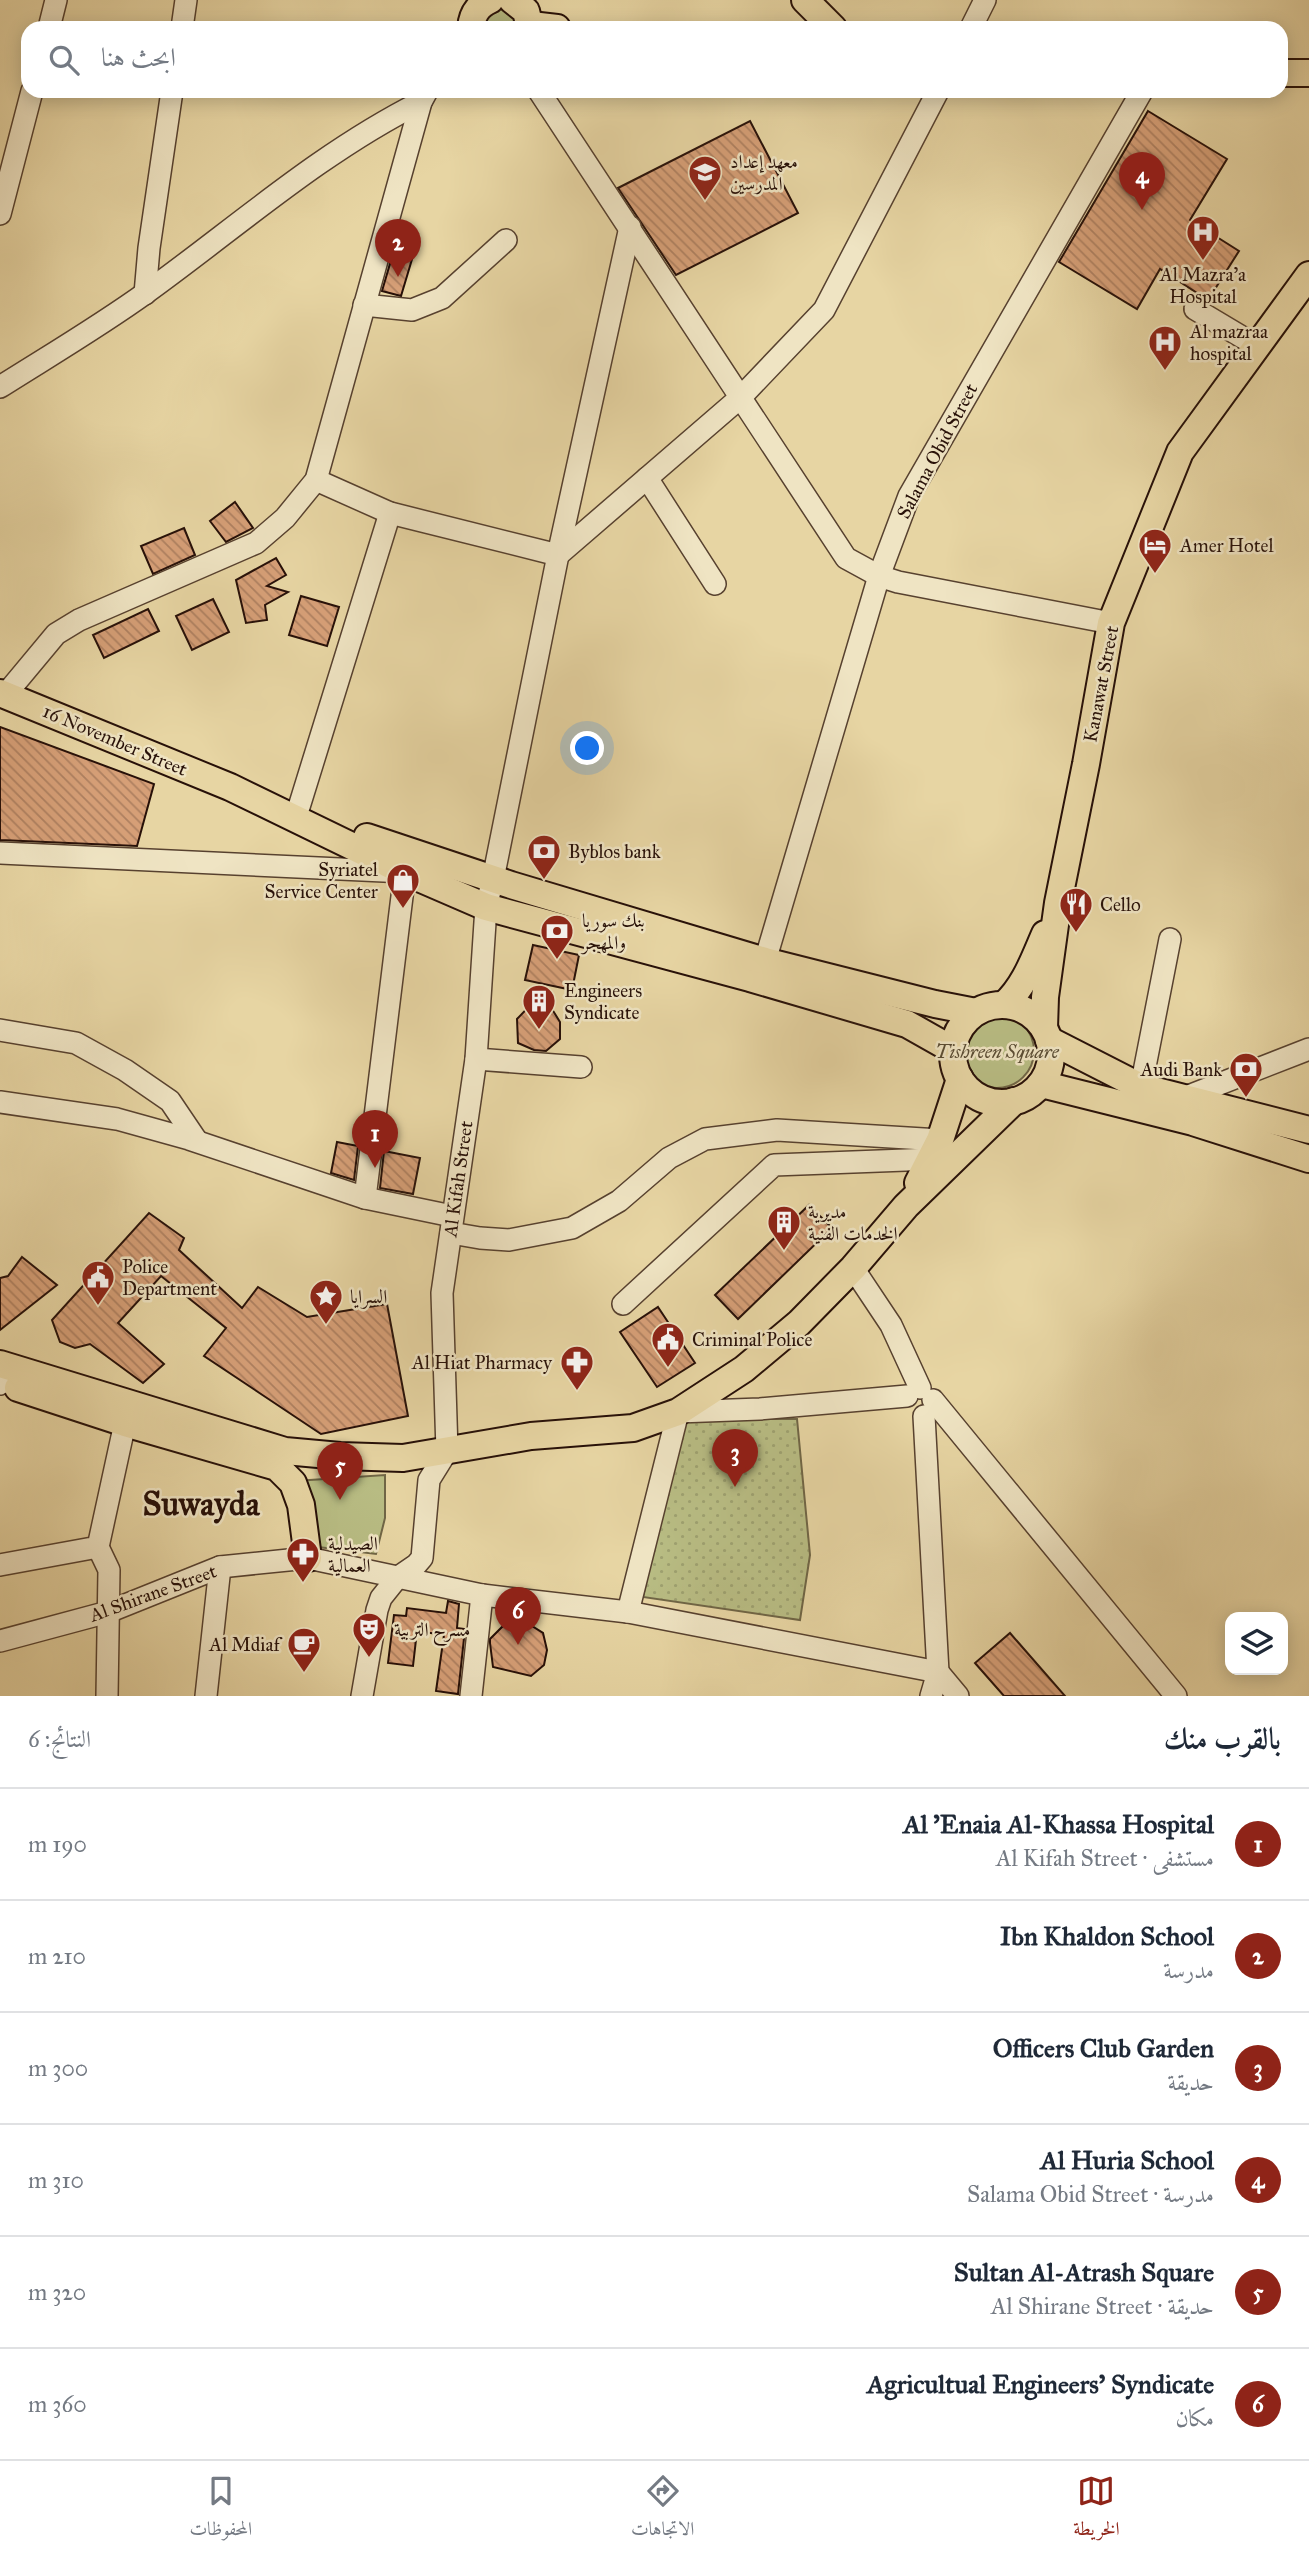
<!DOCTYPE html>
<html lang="ar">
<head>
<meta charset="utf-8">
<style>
  body { margin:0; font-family:"IM FELL Great Primer",Amiri,serif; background:#f2f2f3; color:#1f2937; direction:rtl }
  .controls { position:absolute; right:21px; bottom:21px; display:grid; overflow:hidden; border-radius:14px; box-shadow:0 4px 18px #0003 }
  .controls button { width:63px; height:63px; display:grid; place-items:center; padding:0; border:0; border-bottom:2px solid #e0e1e3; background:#fff; color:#1f2937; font:35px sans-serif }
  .you { position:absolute; left:588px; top:749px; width:24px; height:24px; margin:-18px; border:5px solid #fff; border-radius:50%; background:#1a73e8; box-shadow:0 0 0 10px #1a73e833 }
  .badge { display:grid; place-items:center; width:46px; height:46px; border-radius:50%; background:#8f2418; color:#fff; font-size:23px; font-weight:700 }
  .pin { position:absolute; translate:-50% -58px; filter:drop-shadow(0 2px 4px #0008) }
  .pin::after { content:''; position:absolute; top:37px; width:24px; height:21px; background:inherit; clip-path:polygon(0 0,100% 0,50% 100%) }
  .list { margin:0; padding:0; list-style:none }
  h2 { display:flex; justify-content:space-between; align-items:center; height:91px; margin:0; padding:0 28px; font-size:30px }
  h2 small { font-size:23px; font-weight:400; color:#747a83 }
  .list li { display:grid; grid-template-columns:46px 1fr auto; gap:21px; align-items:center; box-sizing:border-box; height:112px; padding:0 28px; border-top:2px solid #e0e1e3 }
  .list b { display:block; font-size:26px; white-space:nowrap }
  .list p { margin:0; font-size:23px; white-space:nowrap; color:#747a83 }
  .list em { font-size:23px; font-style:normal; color:#747a83 }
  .icon { flex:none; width:38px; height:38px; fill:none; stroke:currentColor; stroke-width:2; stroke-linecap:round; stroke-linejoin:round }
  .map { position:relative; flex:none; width:1309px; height:1696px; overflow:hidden; direction:ltr }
  .search { position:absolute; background:#fff; box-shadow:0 4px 18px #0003; left:21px; right:21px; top:21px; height:77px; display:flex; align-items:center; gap:18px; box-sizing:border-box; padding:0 24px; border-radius:21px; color:#747a83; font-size:26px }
  .sheet { height:763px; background:#fff }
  nav { display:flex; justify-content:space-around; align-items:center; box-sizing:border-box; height:98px; border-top:2px solid #e0e1e3; background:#fff; font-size:19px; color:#747a83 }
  nav a { display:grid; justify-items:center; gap:4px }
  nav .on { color:#8f2418 }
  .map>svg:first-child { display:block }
</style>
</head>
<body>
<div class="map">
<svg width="1309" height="1696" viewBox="0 0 1309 1696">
  <defs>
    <pattern id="park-dots" width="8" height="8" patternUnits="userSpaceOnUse" patternTransform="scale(1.75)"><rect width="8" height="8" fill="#b8bc83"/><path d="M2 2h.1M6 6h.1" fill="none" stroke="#9ea170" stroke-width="1.8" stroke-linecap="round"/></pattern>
    <pattern id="building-back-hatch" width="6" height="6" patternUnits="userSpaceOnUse" patternTransform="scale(1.75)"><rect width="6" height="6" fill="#d69f77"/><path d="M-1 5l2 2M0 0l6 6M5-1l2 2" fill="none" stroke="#ae8060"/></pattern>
  </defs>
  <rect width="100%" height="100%" fill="#e7d5a3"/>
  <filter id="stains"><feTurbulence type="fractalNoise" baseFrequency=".00286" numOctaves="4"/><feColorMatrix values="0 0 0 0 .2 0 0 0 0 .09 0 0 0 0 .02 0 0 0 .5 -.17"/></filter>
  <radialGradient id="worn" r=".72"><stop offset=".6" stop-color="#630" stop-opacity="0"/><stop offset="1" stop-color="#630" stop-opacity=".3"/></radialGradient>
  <g fill="#b8bc83" stroke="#706646" stroke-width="2">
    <path d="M503,8L515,13L521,28H483C484,15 492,11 503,8Z"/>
    <circle cx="997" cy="1051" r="37"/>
    <polygon points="385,1475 385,1518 376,1554 293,1544 295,1481"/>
  </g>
  <polygon fill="url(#park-dots)" stroke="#706646" stroke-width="2" points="682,1419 797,1419 810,1555 800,1620 643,1597"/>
  <g fill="url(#building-back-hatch)" stroke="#271008" stroke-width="2">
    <polygon points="1148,111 1227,159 1190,220 1239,251 1208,300 1160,269 1137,309 1059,262"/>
    <polygon points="750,121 798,213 676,275 618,188"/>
    <polygon points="394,250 413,256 401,296 382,291"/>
    <polygon points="235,502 253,528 226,542 210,521"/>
    <polygon points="184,528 195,555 153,574 141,546"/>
    <polygon points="276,558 286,575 267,586 288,592 265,605 267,620 246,623 236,580"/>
    <polygon points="301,596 339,607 327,646 289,635"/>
    <polygon points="213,599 229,632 192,650 176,616"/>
    <polygon points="148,609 159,631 104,658 93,635"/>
    <polygon points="0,727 154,784 137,846 0,840"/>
    <polygon points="533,945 579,955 572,990 525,980"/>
    <polygon points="542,993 560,1022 560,1039 546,1051 534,1050 518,1043 517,1019"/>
    <polygon points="337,1142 358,1146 354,1180 331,1173"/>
    <polygon points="384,1151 420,1158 413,1194 380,1188"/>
    <polygon points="809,1205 832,1228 738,1319 715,1295"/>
    <polygon points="149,1213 184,1238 179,1250 242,1308 258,1287 307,1317 387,1304 408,1416 321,1434 204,1356 226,1328 161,1276 118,1323 164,1364 143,1383 90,1344 75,1348 60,1342 52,1320"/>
    <polygon points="22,1257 57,1285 0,1330 0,1278 8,1276"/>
    <polygon points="658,1307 695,1363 657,1387 620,1332"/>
    <polygon points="448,1601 459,1604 457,1628 465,1629 458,1694 436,1691 444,1635 417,1631 413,1666 388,1663 394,1615 406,1616 407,1608 446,1613"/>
    <polygon points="524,1621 543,1633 547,1650 544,1665 531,1676 493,1667 490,1643 490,1639 503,1626"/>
    <polygon points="1010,1633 1065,1696 1004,1696 975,1663"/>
  </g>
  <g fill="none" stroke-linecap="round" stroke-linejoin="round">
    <defs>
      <g id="minor">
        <polyline points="49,28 56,0"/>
        <polyline points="182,28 186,0"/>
        <polyline points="971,28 985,0"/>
        <polyline points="539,91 846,558 879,576 898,582 1111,623"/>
        <polyline points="0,214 32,91"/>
        <polyline points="145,294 149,248 172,91"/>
        <polyline points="364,305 412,310 442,298 506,240"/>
        <polyline points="1195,309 1257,346"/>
        <path d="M0,387C49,356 100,326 147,292C237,227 321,152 421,102"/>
        <polyline points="647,478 715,584"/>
        <polyline points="316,480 390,513 558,555 741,397 824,310 938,91"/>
        <polyline points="6,694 56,634 79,620 256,543 285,518 316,480 421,102 427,91"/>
        <polyline points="299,807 390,513"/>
        <polyline points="0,853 405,872 365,1198"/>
        <polyline points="765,961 879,576 909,496 1142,91"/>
        <polyline points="0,1030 76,1043 125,1070 170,1101 197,1141"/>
        <polyline points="476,1059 581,1067"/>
        <polyline points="1141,1087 1170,939"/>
        <polyline points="1186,1097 1309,1049"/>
        <polyline points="0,1102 117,1119 189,1139 365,1198 452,1216"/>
        <polyline points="451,1233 480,1238 509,1240 572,1228 619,1201 669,1158 705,1139 777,1130 940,1140"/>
        <polyline points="853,1268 891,1325 920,1388"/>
        <polyline points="623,1304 774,1165 932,1159"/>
        <polyline points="0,1384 1,1382"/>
        <polyline points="933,1400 1176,1696"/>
        <polyline points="924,1416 938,1672 931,1696"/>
        <polyline points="98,1547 109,1570 107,1696"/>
        <polyline points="0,1565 98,1547 125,1423"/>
        <polyline points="628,1612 678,1412 760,1409 907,1396"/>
        <polyline points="0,1641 108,1612 220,1567 308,1558 482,1595 628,1612 938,1672 958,1696"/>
        <polyline points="206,1696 220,1567"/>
        <polyline points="362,1696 377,1610 381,1598 397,1578 416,1565 422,1558 429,1480 447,1451 442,1293 476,1059 486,907 493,879 558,555 630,227"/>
        <polyline points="471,1696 482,1595"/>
      </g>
      <g id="major">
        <polyline points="512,0 526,11 530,28"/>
        <polyline points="805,0 833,28"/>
        <polyline points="531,25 557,28"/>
        <path d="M471,28C472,15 477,6 490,0"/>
        <polyline points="1281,73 1309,73"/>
        <polyline points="0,693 230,787 405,872 486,907 750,978 907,1024 953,1050"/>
        <polyline points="367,837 511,885 765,961 935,1004 976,1012"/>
        <path d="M1004,1005C1025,986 1034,959 1045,934"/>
        <circle cx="1002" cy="1054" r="49"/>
        <polyline points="1044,1028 1045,997 1058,903 1086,764 1111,623 1180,452 1309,275"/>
        <polyline points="1049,1040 1141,1087 1309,1130"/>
        <polyline points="1041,1084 1193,1122 1309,1159"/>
        <polyline points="918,1183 940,1140 960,1079"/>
        <polyline points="0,1364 285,1451 340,1456 403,1458 531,1436 633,1428 678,1412 744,1369 799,1323 853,1268 906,1206 1014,1101"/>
        <polyline points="18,1388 125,1423 277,1467 293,1483 301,1505 308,1558"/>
      </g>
    </defs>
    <use href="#minor" stroke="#57412f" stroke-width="24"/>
    <use href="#major" stroke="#271008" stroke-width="30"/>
    <use href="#minor" stroke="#efe4c3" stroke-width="21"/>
    <use href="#major" stroke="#e7d5a3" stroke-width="26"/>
  </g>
  <defs>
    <symbol id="university-pin" viewBox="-11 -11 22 30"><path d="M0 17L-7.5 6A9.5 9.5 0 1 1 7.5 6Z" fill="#8f2418" stroke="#efe4c3"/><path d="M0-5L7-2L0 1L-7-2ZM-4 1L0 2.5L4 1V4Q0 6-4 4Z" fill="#fff"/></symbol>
    <symbol id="hospital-pin" viewBox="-11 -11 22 30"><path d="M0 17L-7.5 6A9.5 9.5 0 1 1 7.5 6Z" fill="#8f2418" stroke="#efe4c3"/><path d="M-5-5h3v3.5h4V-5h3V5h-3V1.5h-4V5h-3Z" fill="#fff"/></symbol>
    <symbol id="hotel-pin" viewBox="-11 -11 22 30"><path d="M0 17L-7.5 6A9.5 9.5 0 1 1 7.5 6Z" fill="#8f2418" stroke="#efe4c3"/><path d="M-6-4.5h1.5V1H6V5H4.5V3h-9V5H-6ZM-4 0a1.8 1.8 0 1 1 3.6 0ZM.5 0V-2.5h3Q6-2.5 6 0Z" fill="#fff"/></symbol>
    <symbol id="bank-pin" viewBox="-11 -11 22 30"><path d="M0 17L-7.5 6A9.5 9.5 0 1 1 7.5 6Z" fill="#8f2418" stroke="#efe4c3"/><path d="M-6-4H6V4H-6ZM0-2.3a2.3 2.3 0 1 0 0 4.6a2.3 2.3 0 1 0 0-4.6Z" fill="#fff"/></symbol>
    <symbol id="shop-pin" viewBox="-11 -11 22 30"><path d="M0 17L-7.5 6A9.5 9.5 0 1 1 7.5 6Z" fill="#8f2418" stroke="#efe4c3"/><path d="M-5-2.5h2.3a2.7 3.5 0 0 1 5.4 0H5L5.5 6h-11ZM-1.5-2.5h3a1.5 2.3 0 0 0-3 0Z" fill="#fff"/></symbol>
    <symbol id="restaurant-pin" viewBox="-11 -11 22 30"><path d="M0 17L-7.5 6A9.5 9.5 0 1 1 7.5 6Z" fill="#8f2418" stroke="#efe4c3"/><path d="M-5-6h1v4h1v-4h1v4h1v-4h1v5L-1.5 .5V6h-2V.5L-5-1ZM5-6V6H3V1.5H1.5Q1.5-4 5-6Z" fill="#fff"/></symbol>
    <symbol id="building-pin" viewBox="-11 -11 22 30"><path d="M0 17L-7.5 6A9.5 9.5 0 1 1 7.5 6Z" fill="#8f2418" stroke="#efe4c3"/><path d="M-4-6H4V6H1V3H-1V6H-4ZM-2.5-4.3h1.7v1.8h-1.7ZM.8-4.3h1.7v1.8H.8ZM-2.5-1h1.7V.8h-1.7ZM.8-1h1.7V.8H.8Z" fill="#fff"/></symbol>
    <symbol id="civic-pin" viewBox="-11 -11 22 30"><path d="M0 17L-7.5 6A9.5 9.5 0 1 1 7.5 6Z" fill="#8f2418" stroke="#efe4c3"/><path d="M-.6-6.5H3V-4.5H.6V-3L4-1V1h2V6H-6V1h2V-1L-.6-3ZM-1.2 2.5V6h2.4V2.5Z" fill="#fff"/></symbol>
    <symbol id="sight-pin" viewBox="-11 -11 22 30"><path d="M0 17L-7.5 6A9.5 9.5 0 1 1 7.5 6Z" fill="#8f2418" stroke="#efe4c3"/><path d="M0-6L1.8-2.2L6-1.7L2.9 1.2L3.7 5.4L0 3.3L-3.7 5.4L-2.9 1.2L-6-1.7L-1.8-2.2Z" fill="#fff"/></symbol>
    <symbol id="pharmacy-pin" viewBox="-11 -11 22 30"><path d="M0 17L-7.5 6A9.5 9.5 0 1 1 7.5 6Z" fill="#8f2418" stroke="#efe4c3"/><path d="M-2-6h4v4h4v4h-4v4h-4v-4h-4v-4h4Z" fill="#fff"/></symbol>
    <symbol id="theatre-pin" viewBox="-11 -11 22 30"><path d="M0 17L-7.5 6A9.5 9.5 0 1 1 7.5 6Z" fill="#8f2418" stroke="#efe4c3"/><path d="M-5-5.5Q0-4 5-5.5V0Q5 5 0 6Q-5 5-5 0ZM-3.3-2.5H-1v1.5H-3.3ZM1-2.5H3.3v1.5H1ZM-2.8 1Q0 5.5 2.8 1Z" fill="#fff"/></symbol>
    <symbol id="cafe-pin" viewBox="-11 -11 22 30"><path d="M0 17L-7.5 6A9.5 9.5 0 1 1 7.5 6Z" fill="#8f2418" stroke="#efe4c3"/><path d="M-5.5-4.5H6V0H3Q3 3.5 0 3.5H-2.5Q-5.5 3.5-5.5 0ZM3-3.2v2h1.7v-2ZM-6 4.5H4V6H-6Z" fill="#fff"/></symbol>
  </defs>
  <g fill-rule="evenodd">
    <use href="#university-pin" x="686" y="153" width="38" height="52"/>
    <use href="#hospital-pin" x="1184" y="213" width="38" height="52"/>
    <use href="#hospital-pin" x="1146" y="323" width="38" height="52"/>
    <use href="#hotel-pin" x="1136" y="526" width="38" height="52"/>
    <use href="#bank-pin" x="525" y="832" width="38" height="52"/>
    <use href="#shop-pin" x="384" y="861" width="38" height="52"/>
    <use href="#restaurant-pin" x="1057" y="885" width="38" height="52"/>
    <use href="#bank-pin" x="538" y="912" width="38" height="52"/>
    <use href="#building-pin" x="520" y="982" width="38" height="52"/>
    <use href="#bank-pin" x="1227" y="1050" width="38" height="52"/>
    <use href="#building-pin" x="765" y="1203" width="38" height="52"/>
    <use href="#civic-pin" x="79" y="1258" width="38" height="52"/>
    <use href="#sight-pin" x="307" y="1277" width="38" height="52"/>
    <use href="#civic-pin" x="649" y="1320" width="38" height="52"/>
    <use href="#pharmacy-pin" x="558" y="1343" width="38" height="52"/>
    <use href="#pharmacy-pin" x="284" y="1535" width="38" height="52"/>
    <use href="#theatre-pin" x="350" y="1610" width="38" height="52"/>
    <use href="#cafe-pin" x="285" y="1625" width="38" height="52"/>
  </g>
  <g text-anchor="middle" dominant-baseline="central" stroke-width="5" stroke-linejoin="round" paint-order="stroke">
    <g font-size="19" fill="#271008" stroke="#efe4c3" text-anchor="start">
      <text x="730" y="161">معهد إعداد<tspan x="730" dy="22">المدرسين</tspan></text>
      <text x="1203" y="274" text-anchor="middle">Al Mazra'a<tspan x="1203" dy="22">Hospital</tspan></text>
      <text x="1190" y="331">Al mazraa<tspan x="1190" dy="22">hospital</tspan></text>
      <text x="1180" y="545">Amer Hotel</text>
      <text x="568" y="851">Byblos bank</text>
      <text x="378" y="869" text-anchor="end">Syriatel<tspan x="378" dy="22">Service Center</tspan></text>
      <text x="1100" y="904">Cello</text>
      <text x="582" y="920">بنك سوريا<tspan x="582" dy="22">والمهجر</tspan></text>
      <text x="564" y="990">Engineers<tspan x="564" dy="22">Syndicate</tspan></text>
      <text x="1222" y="1069" text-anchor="end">Audi Bank</text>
      <text x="808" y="1211">مديرية<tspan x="808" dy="22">الخدمات الفنية</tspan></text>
      <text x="122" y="1266">Police<tspan x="122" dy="22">Department</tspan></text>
      <text x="350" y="1296">السرايا</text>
      <text x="692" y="1339">Criminal Police</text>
      <text x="552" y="1362" text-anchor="end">Al Hiat Pharmacy</text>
      <text x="328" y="1543">الصيدلية<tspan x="328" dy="22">العمالية</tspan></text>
      <text x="394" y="1629">مسرح التربية</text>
      <text x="280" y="1644" text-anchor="end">Al Mdiaf</text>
    </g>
    <g font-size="19" fill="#271008" stroke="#efe4c3">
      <text transform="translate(937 451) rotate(-62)">Salama Obid Street</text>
      <text transform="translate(1101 684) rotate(-79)">Kanawat Street</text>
      <text transform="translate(115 740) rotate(23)">16 November Street</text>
      <text transform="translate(458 1179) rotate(-82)">Al Kifah Street</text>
      <text transform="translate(153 1593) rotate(-20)">Al Shirane Street</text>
    </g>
    <g font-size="19" font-style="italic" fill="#5a4c33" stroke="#efe4c3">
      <text x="997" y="1051">Tishreen Square</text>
    </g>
    <g font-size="33" font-weight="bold" fill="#271008" stroke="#efe4c3">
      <text x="201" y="1504">Suwayda</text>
    </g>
  </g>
  <rect width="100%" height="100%" filter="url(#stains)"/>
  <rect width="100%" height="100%" fill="url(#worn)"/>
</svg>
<div class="controls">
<button><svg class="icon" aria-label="layers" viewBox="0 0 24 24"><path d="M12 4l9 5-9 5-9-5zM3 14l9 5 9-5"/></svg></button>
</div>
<div class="you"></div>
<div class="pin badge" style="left:375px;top:1168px">1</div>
<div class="pin badge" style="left:398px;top:277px">2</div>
<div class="pin badge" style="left:735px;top:1487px">3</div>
<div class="pin badge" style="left:1142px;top:210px">4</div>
<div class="pin badge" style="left:340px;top:1500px">5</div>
<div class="pin badge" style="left:518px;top:1645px">6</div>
<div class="search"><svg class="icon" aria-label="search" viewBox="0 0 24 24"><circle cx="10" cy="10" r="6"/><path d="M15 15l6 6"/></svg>ابحث هنا</div>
</div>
<section class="sheet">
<h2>بالقرب منك<small>النتائج: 6</small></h2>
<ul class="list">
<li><span class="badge">1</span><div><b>Al 'Enaia Al-Khassa Hospital</b><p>مستشفى · Al Kifah Street</p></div><em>190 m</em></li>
<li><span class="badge">2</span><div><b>Ibn Khaldon School</b><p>مدرسة</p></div><em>210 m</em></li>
<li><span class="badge">3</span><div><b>Officers Club Garden</b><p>حديقة</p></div><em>300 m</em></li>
<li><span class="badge">4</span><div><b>Al Huria School</b><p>مدرسة · Salama Obid Street</p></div><em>310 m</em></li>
<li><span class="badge">5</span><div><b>Sultan Al-Atrash Square</b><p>حديقة · Al Shirane Street</p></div><em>320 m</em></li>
<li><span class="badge">6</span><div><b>Agricultual Engineers' Syndicate</b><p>مكان</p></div><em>360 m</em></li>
</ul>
</section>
<nav>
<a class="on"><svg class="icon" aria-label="map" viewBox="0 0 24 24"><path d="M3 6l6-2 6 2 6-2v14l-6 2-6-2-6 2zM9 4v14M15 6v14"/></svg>الخريطة</a>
<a><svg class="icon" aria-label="directions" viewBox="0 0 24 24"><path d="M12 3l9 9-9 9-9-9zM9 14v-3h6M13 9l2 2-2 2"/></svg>الاتجاهات</a>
<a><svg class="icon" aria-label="saved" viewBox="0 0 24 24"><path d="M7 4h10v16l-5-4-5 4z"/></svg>المحفوظات</a>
</nav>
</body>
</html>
